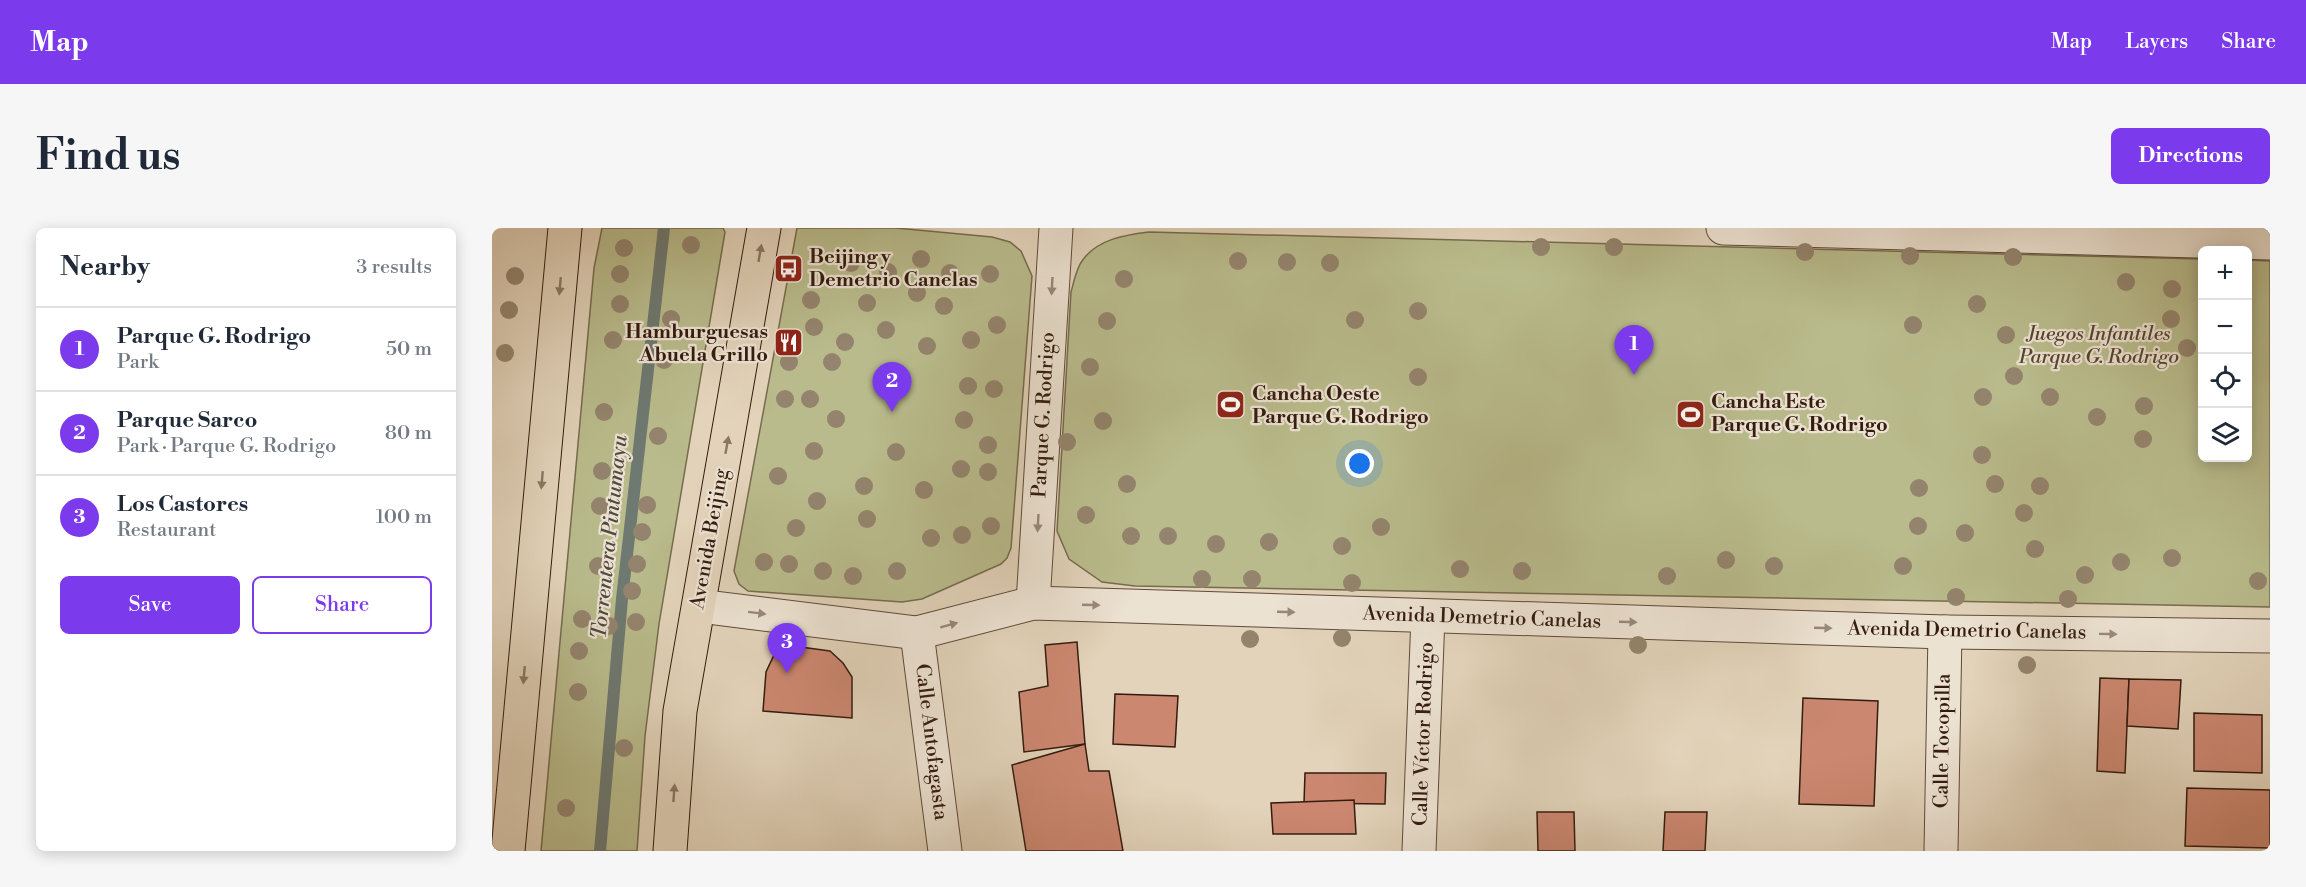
<!DOCTYPE html>
<html lang="en">
<head>
<meta charset="utf-8">
<style>
  body { margin:0; font-family:"Libre Bodoni",serif; background:#f6f6f7; color:#1f2937 }
  .controls { position:absolute; right:18px; top:18px; display:grid; overflow:hidden; border-radius:9px; box-shadow:0 3px 15px #0003 }
  .controls button { width:54px; height:54px; display:grid; place-items:center; padding:0; border:0; border-bottom:2px solid #e0e1e3; background:#fff; color:#1f2937; font:30px sans-serif }
  .you { position:absolute; left:868px; top:236px; width:21px; height:21px; margin:-15px; border:4px solid #fff; border-radius:50%; background:#1a73e8; box-shadow:0 0 0 9px #1a73e833 }
  .badge { display:grid; place-items:center; width:39px; height:39px; border-radius:50%; background:#7c3aed; color:#fff; font-size:20px; font-weight:700 }
  .pin { position:absolute; translate:-50% -50px; filter:drop-shadow(0 2px 3px #0008) }
  .pin::after { content:''; position:absolute; top:32px; width:21px; height:18px; background:inherit; clip-path:polygon(0 0,100% 0,50% 100%) }
  .list { margin:0; padding:0; list-style:none }
  h2 { display:flex; justify-content:space-between; align-items:center; height:78px; margin:0; padding:0 24px; font-size:26px }
  h2 small { font-size:20px; font-weight:400; color:#747a83 }
  .list li { display:grid; grid-template-columns:39px 1fr auto; gap:18px; align-items:center; box-sizing:border-box; height:84px; padding:0 24px; border-top:2px solid #e0e1e3 }
  .list b { display:block; font-size:22px; white-space:nowrap }
  .list p { margin:0; font-size:20px; white-space:nowrap; color:#747a83 }
  .list em { font-size:20px; font-style:normal; color:#747a83 }
  .actions { display:flex; gap:12px; padding:18px 24px }
  .actions a { flex:1; padding:14px 0; border:2px solid #7c3aed; border-radius:9px; text-align:center; font-size:21px; color:#7c3aed }
  .actions .main { background:#7c3aed; color:#fff }
  .icon { flex:none; width:33px; height:33px; fill:none; stroke:currentColor; stroke-width:2; stroke-linecap:round; stroke-linejoin:round }
  .map { position:relative; flex:none; width:1778px; height:623px; overflow:hidden; border-radius:9px }
  header { display:flex; align-items:center; gap:36px; box-sizing:border-box; height:84px; padding:0 30px; background:#7c3aed; color:#fff }
  header strong { font-size:28px }
  nav { display:flex; gap:33px; margin-inline-start:auto; font-size:21px }
  .intro { display:flex; align-items:center; justify-content:space-between; box-sizing:border-box; height:144px; padding:0 36px }
  h1 { margin:0; font-size:42px }
  .button { padding:15px 27px; border-radius:9px; background:#7c3aed; color:#fff; font-size:21px; font-weight:700 }
  main { display:flex; gap:36px; padding:0 36px }
  aside { flex:1; background:#fff; border-radius:9px; box-shadow:0 3px 15px #0003 }
  .map>svg:first-child { display:block }
</style>
</head>
<body>
<header>
<strong>Map</strong>
<nav><a>Map</a><a>Layers</a><a>Share</a></nav>
</header>
<div class="intro"><h1>Find us</h1><a class="button">Directions</a></div>
<main>
<aside>
<h2>Nearby<small>3 results</small></h2>
<ul class="list">
<li><span class="badge">1</span><div><b>Parque G. Rodrigo</b><p>Park</p></div><em>50 m</em></li>
<li><span class="badge">2</span><div><b>Parque Sarco</b><p>Park · Parque G. Rodrigo</p></div><em>80 m</em></li>
<li><span class="badge">3</span><div><b>Los Castores</b><p>Restaurant</p></div><em>100 m</em></li>
</ul>
<div class="actions"><a class="main">Save</a><a>Share</a></div>
</aside>
<div class="map">
<svg width="1778" height="623" viewBox="0 0 1778 623">
  <rect width="100%" height="100%" fill="#e2d3ba"/>
  <filter id="stains"><feTurbulence type="fractalNoise" baseFrequency=".00333" numOctaves="4"/><feColorMatrix values="0 0 0 0 .2 0 0 0 0 .09 0 0 0 0 .02 0 0 0 .5 -.17"/></filter>
  <radialGradient id="worn" r=".72"><stop offset=".6" stop-color="#630" stop-opacity="0"/><stop offset="1" stop-color="#630" stop-opacity=".3"/></radialGradient>
  <g fill="#b9bb8c" stroke="#766c4e" stroke-width="1.5">
    <polygon points="110,0 231,0 233,4 167,396 153,508 145,623 49,623 102,40"/>
    <polygon points="305,0 404,0 500,9 518,14 529,23 540,48 519,320 515,330 509,336 430,371 410,374 256,363 247,356 242,343"/>
    <path d="M657,4L1710,31V230H1756V32L1778,33V379L643,358L610,354L577,331L565,303L579,64C582,54 584,41 590,33C605,11 633,7 657,4Z"/>
  </g>
  <g fill="none" stroke-linecap="round" stroke-linejoin="round">
    <polyline stroke="#6e7971" stroke-width="12" points="108,623 130,371 172,0"/>
  </g>
  <g fill="#cb8770" stroke="#341c0f" stroke-width="1.5">
    <polygon points="585,414 593,516 532,524 527,464 556,458 553,417"/>
    <polygon points="294,417 338,423 351,435 360,449 360,490 271,483 274,444 282,427"/>
    <polygon points="1608,450 1637,451 1633,545 1605,543"/>
    <polygon points="1637,451 1689,452 1686,501 1635,498"/>
    <polygon points="623,466 686,468 683,519 621,516"/>
    <polygon points="1311,470 1386,473 1382,578 1307,576"/>
    <polygon points="1702,485 1770,487 1770,545 1702,543"/>
    <polygon points="593,516 597,543 617,543 631,623 534,623 520,537"/>
    <polygon points="813,545 894,545 893,576 812,575"/>
    <polygon points="1695,560 1778,562 1778,620 1693,618"/>
    <polygon points="862,572 864,606 781,606 779,575"/>
    <polygon points="1045,584 1082,584 1083,623 1046,623"/>
    <polygon points="1173,584 1215,584 1213,623 1171,623"/>
  </g>
  <g fill="none" stroke-linecap="round" stroke-linejoin="round">
    <defs>
      <g id="street">
        <polyline points="1231,0 1778,15"/>
        <polyline points="541,375 564,0"/>
        <polyline points="207,378 425,405 541,375 1453,404 1778,408"/>
        <polyline points="425,405 453,623"/>
        <polyline points="927,623 936,388"/>
        <polyline points="1449,623 1453,404"/>
      </g>
      <g id="primary">
        <polyline points="16,623 73,0"/>
        <polyline points="178,623 188,483 272,0"/>
      </g>
    </defs>
    <use href="#street" stroke="#604a3a" stroke-width="35"/>
    <use href="#primary" stroke="#341c0f" stroke-width="35"/>
    <use href="#street" stroke="#ece2d2" stroke-width="33"/>
    <use href="#primary" stroke="#e2d3ba" stroke-width="33"/>
  </g>
  <g fill="#94846d">
    <circle cx="199" cy="17" r="9"/>
    <circle cx="1049" cy="19" r="9"/>
    <circle cx="1122" cy="19" r="9"/>
    <circle cx="132" cy="20" r="9"/>
    <circle cx="1313" cy="24" r="9"/>
    <circle cx="1418" cy="28" r="9"/>
    <circle cx="1521" cy="29" r="9"/>
    <circle cx="429" cy="31" r="9"/>
    <circle cx="746" cy="33" r="9"/>
    <circle cx="795" cy="34" r="9"/>
    <circle cx="359" cy="35" r="9"/>
    <circle cx="838" cy="35" r="9"/>
    <circle cx="396" cy="44" r="9"/>
    <circle cx="458" cy="45" r="9"/>
    <circle cx="128" cy="46" r="9"/>
    <circle cx="498" cy="46" r="9"/>
    <circle cx="23" cy="48" r="9"/>
    <circle cx="632" cy="51" r="9"/>
    <circle cx="1634" cy="54" r="9"/>
    <circle cx="1680" cy="61" r="9"/>
    <circle cx="425" cy="65" r="9"/>
    <circle cx="319" cy="72" r="9"/>
    <circle cx="375" cy="75" r="9"/>
    <circle cx="128" cy="76" r="9"/>
    <circle cx="1485" cy="76" r="9"/>
    <circle cx="452" cy="78" r="9"/>
    <circle cx="17" cy="82" r="9"/>
    <circle cx="926" cy="83" r="9"/>
    <circle cx="179" cy="91" r="9"/>
    <circle cx="1679" cy="91" r="9"/>
    <circle cx="863" cy="92" r="9"/>
    <circle cx="615" cy="93" r="9"/>
    <circle cx="505" cy="97" r="9"/>
    <circle cx="1421" cy="97" r="9"/>
    <circle cx="322" cy="99" r="9"/>
    <circle cx="394" cy="102" r="9"/>
    <circle cx="1514" cy="107" r="9"/>
    <circle cx="121" cy="112" r="9"/>
    <circle cx="479" cy="112" r="9"/>
    <circle cx="353" cy="114" r="9"/>
    <circle cx="435" cy="118" r="9"/>
    <circle cx="1695" cy="120" r="9"/>
    <circle cx="13" cy="125" r="9"/>
    <circle cx="172" cy="132" r="9"/>
    <circle cx="297" cy="134" r="9"/>
    <circle cx="340" cy="134" r="9"/>
    <circle cx="598" cy="139" r="9"/>
    <circle cx="1522" cy="148" r="9"/>
    <circle cx="926" cy="149" r="9"/>
    <circle cx="476" cy="158" r="9"/>
    <circle cx="502" cy="161" r="9"/>
    <circle cx="1491" cy="169" r="9"/>
    <circle cx="1558" cy="169" r="9"/>
    <circle cx="293" cy="171" r="9"/>
    <circle cx="318" cy="171" r="9"/>
    <circle cx="1652" cy="178" r="9"/>
    <circle cx="112" cy="184" r="9"/>
    <circle cx="1605" cy="189" r="9"/>
    <circle cx="344" cy="191" r="9"/>
    <circle cx="472" cy="192" r="9"/>
    <circle cx="611" cy="193" r="9"/>
    <circle cx="166" cy="208" r="9"/>
    <circle cx="1651" cy="211" r="9"/>
    <circle cx="575" cy="214" r="9"/>
    <circle cx="496" cy="217" r="9"/>
    <circle cx="322" cy="223" r="9"/>
    <circle cx="404" cy="224" r="9"/>
    <circle cx="1490" cy="227" r="9"/>
    <circle cx="469" cy="241" r="9"/>
    <circle cx="110" cy="243" r="9"/>
    <circle cx="496" cy="244" r="9"/>
    <circle cx="286" cy="248" r="9"/>
    <circle cx="635" cy="256" r="9"/>
    <circle cx="1503" cy="256" r="9"/>
    <circle cx="372" cy="258" r="9"/>
    <circle cx="1548" cy="258" r="9"/>
    <circle cx="1427" cy="260" r="9"/>
    <circle cx="432" cy="262" r="9"/>
    <circle cx="325" cy="273" r="9"/>
    <circle cx="155" cy="277" r="9"/>
    <circle cx="108" cy="278" r="9"/>
    <circle cx="1532" cy="285" r="9"/>
    <circle cx="594" cy="287" r="9"/>
    <circle cx="375" cy="291" r="9"/>
    <circle cx="499" cy="298" r="9"/>
    <circle cx="1426" cy="298" r="9"/>
    <circle cx="889" cy="299" r="9"/>
    <circle cx="304" cy="300" r="9"/>
    <circle cx="150" cy="304" r="9"/>
    <circle cx="1473" cy="305" r="9"/>
    <circle cx="470" cy="307" r="9"/>
    <circle cx="639" cy="308" r="9"/>
    <circle cx="676" cy="308" r="9"/>
    <circle cx="439" cy="310" r="9"/>
    <circle cx="777" cy="314" r="9"/>
    <circle cx="724" cy="316" r="9"/>
    <circle cx="850" cy="318" r="9"/>
    <circle cx="1543" cy="321" r="9"/>
    <circle cx="1680" cy="330" r="9"/>
    <circle cx="1234" cy="332" r="9"/>
    <circle cx="272" cy="334" r="9"/>
    <circle cx="1629" cy="334" r="9"/>
    <circle cx="145" cy="336" r="9"/>
    <circle cx="297" cy="336" r="9"/>
    <circle cx="106" cy="338" r="9"/>
    <circle cx="1282" cy="338" r="9"/>
    <circle cx="1411" cy="338" r="9"/>
    <circle cx="968" cy="341" r="9"/>
    <circle cx="331" cy="343" r="9"/>
    <circle cx="405" cy="343" r="9"/>
    <circle cx="1030" cy="343" r="9"/>
    <circle cx="1593" cy="347" r="9"/>
    <circle cx="361" cy="348" r="9"/>
    <circle cx="1175" cy="348" r="9"/>
    <circle cx="710" cy="351" r="9"/>
    <circle cx="760" cy="351" r="9"/>
    <circle cx="1766" cy="353" r="9"/>
    <circle cx="860" cy="355" r="9"/>
    <circle cx="140" cy="363" r="9"/>
    <circle cx="1464" cy="369" r="9"/>
    <circle cx="1576" cy="371" r="9"/>
    <circle cx="90" cy="391" r="9"/>
    <circle cx="144" cy="394" r="9"/>
    <circle cx="117" cy="398" r="9"/>
    <circle cx="850" cy="410" r="9"/>
    <circle cx="758" cy="411" r="9"/>
    <circle cx="1146" cy="417" r="9"/>
    <circle cx="87" cy="423" r="9"/>
    <circle cx="1535" cy="437" r="9"/>
    <circle cx="86" cy="464" r="9"/>
    <circle cx="132" cy="520" r="9"/>
    <circle cx="74" cy="580" r="9"/>
  </g>
  <defs><path id="oneway-solid" d="M-6-.8H1V-3.2L6.5 0L1 3.2V.8H-6Z" transform="scale(1.5)"/></defs>
  <g fill="#8b7864">
    <use href="#oneway-solid" transform="translate(268 25) rotate(-80)"/>
    <use href="#oneway-solid" transform="translate(68 58) rotate(95)"/>
    <use href="#oneway-solid" transform="translate(235 217) rotate(-80)"/>
    <use href="#oneway-solid" transform="translate(50 252) rotate(95)"/>
    <use href="#oneway-solid" transform="translate(32 447) rotate(95)"/>
    <use href="#oneway-solid" transform="translate(182 565) rotate(-86)"/>
  </g>
  <g fill="#99897a">
    <use href="#oneway-solid" transform="translate(560 58) rotate(93)"/>
    <use href="#oneway-solid" transform="translate(546 295) rotate(93)"/>
    <use href="#oneway-solid" transform="translate(599 377) rotate(2)"/>
    <use href="#oneway-solid" transform="translate(794 384) rotate(2)"/>
    <use href="#oneway-solid" transform="translate(265 385) rotate(7)"/>
    <use href="#oneway-solid" transform="translate(1136 394) rotate(2)"/>
    <use href="#oneway-solid" transform="translate(457 397) rotate(-15)"/>
    <use href="#oneway-solid" transform="translate(1331 400) rotate(2)"/>
    <use href="#oneway-solid" transform="translate(1616 406) rotate(1)"/>
  </g>
  <defs>
    <symbol id="bus-square" viewBox="-11 -11 22 22"><rect x="-9" y="-9" width="18" height="18" rx="4" fill="#8f2418" stroke="#ece2d2"/><path d="M-5-6H5V4H4V6H2V4H-2V6H-4V4H-5ZM-3.5-4V0h7V-4ZM-3.5 1.2v1.5H-2V1.2ZM2 1.2v1.5H3.5V1.2Z" fill="#fff"/></symbol>
    <symbol id="restaurant-square" viewBox="-11 -11 22 22"><rect x="-9" y="-9" width="18" height="18" rx="4" fill="#8f2418" stroke="#ece2d2"/><path d="M-5-6h1v4h1v-4h1v4h1v-4h1v5L-1.5 .5V6h-2V.5L-5-1ZM5-6V6H3V1.5H1.5Q1.5-4 5-6Z" fill="#fff"/></symbol>
    <symbol id="stadium-square" viewBox="-11 -11 22 22"><rect x="-9" y="-9" width="18" height="18" rx="4" fill="#8f2418" stroke="#ece2d2"/><path d="M0-5a6.5 5 0 1 0 0 10a6.5 5 0 1 0 0-10ZM-3.5-1.8h7v3.6h-7Z" fill="#fff"/></symbol>
  </defs>
  <g fill-rule="evenodd">
    <use href="#bus-square" x="280" y="24" width="33" height="33"/>
    <use href="#restaurant-square" x="280" y="98" width="33" height="33"/>
    <use href="#stadium-square" x="722" y="160" width="33" height="33"/>
    <use href="#stadium-square" x="1182" y="170" width="33" height="33"/>
  </g>
  <g text-anchor="middle" dominant-baseline="central" stroke-width="4.5" stroke-linejoin="round" paint-order="stroke">
    <g font-size="20" font-weight="bold" fill="#341c0f" stroke="#ece2d2" text-anchor="start">
      <text x="317" y="29">Beijing y<tspan x="317" dy="23">Demetrio Canelas</tspan></text>
      <text x="276" y="104" text-anchor="end">Hamburguesas<tspan x="276" dy="23">Abuela Grillo</tspan></text>
      <text x="760" y="166">Cancha Oeste<tspan x="760" dy="23">Parque G. Rodrigo</tspan></text>
      <text x="1219" y="174">Cancha Este<tspan x="1219" dy="23">Parque G. Rodrigo</tspan></text>
    </g>
    <g font-size="20" font-style="italic" fill="#55442e" stroke="#ece2d2">
      <text x="1607" y="106">Juegos Infantiles<tspan x="1607" dy="23">Parque G. Rodrigo</tspan></text>
    </g>
    <g font-size="20" fill="#341c0f" stroke="#ece2d2">
      <text transform="translate(552 187) rotate(-87)">Parque G. Rodrigo</text>
      <text transform="translate(218 311) rotate(-80)">Avenida Beijing</text>
      <text transform="translate(990 390) rotate(2)">Avenida Demetrio Canelas</text>
      <text transform="translate(1475 403) rotate(1)">Avenida Demetrio Canelas</text>
      <text transform="translate(932 506) rotate(-88)">Calle Víctor Rodrigo</text>
      <text transform="translate(1451 513) rotate(-89)">Calle Tocopilla</text>
      <text transform="translate(439 514) rotate(83)">Calle Antofagasta</text>
    </g>
    <g font-size="21" font-style="italic" fill="#514a40" stroke="#ece2d2">
      <text transform="translate(118 309) rotate(-84)">Torrentera Pintumayu</text>
    </g>
  </g>
  <rect width="100%" height="100%" filter="url(#stains)"/>
  <rect width="100%" height="100%" fill="url(#worn)"/>
</svg>
<div class="controls">
<button>+</button>
<button>−</button>
<button><svg class="icon" aria-label="locate" viewBox="0 0 24 24"><circle cx="12" cy="12" r="6"/><path d="M12 2v4M12 18v4M2 12h4M18 12h4"/></svg></button>
<button><svg class="icon" aria-label="layers" viewBox="0 0 24 24"><path d="M12 4l9 5-9 5-9-5zM3 14l9 5 9-5"/></svg></button>
</div>
<div class="you"></div>
<div class="pin badge" style="left:1142px;top:147px">1</div>
<div class="pin badge" style="left:400px;top:184px">2</div>
<div class="pin badge" style="left:295px;top:445px">3</div>
</div>
</main>
</body>
</html>
